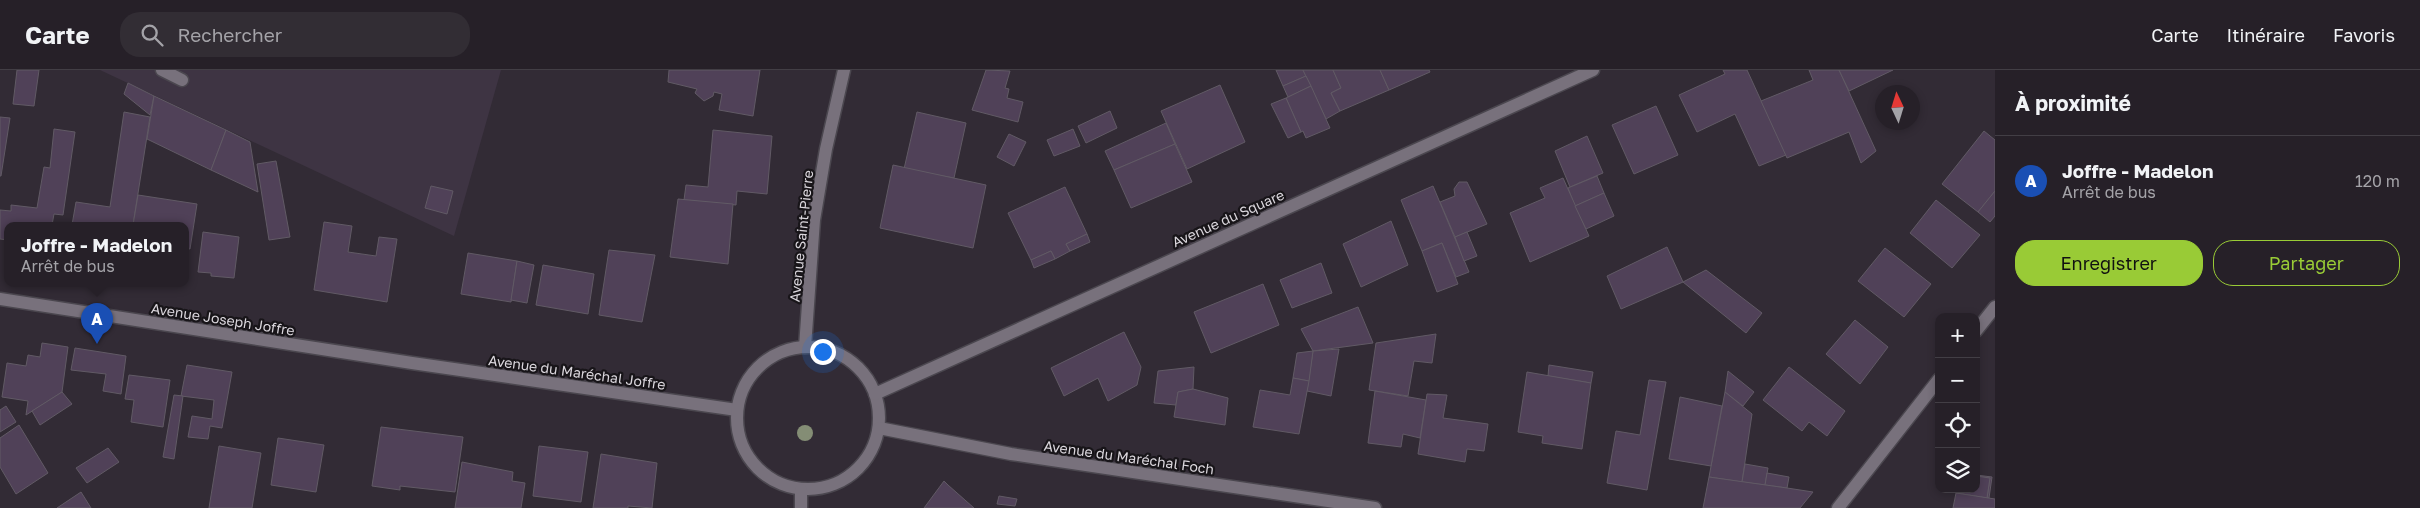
<!DOCTYPE html>
<html lang="fr">
<head>
<meta charset="utf-8">
<style>
  body { margin:0; font-family:"Golos Text",sans-serif; background:#322d34; color:#f1f3f6 }
  .controls { position:absolute; right:15px; bottom:15px; display:grid; overflow:hidden; border-radius:10px; box-shadow:0 2px 8px #0003 }
  .controls button { width:45px; height:45px; display:grid; place-items:center; padding:0; border:0; border-bottom:1px solid #423e45; background:#262028; color:#f1f3f6; font:25px sans-serif }
  .compass { position:absolute; left:1875px; top:15px; width:45px; height:45px; border-radius:50%; background:#262028; box-shadow:0 2px 8px #0003; rotate:356deg }
  .you { position:absolute; left:822px; top:281px; width:18px; height:18px; margin:-12px; border:4px solid #fff; border-radius:50%; background:#1a73e8; box-shadow:0 0 0 8px #1a73e833 }
  .badge { display:grid; place-items:center; width:32px; height:32px; border-radius:50%; background:#99cb36; color:#fff; font-size:16px; font-weight:700 }
  .pin { position:absolute; translate:-50% -41px; filter:drop-shadow(0 1px 2px #0008) }
  .pin::after { content:''; position:absolute; top:26px; width:18px; height:15px; background:inherit; clip-path:polygon(0 0,100% 0,50% 100%) }
  .popup { position:absolute; left:4px; top:152px; width:185px; height:65px; box-sizing:border-box; display:grid; place-content:center; border-radius:10px; background:#262028; filter:drop-shadow(0 1px 4px #0005); font-size:16px; white-space:nowrap; color:#a4a3a8 }
  .popup b { font-size:19px; color:#f1f3f6 }
  .popup::after { content:''; position:absolute; left:50%; top:100%; margin-left:-10px; border:10px solid transparent; border-top-color:#262028 }
  .list { margin:0; padding:0; list-style:none }
  h2 { display:flex; justify-content:space-between; align-items:center; height:65px; margin:0; padding:0 20px; font-size:21px }
  h2 small { font-size:16px; font-weight:400; color:#a4a3a8 }
  .list li { display:grid; grid-template-columns:32px 1fr auto; gap:15px; align-items:center; box-sizing:border-box; height:90px; padding:0 20px; border-top:1px solid #423e45 }
  .list b { display:block; font-size:19px; white-space:nowrap }
  .list p { margin:0; font-size:16px; white-space:nowrap; color:#a4a3a8 }
  .list em { font-size:16px; font-style:normal; color:#a4a3a8 }
  .actions { display:flex; gap:10px; padding:15px 20px }
  .actions a { flex:1; padding:11px 0; border:1px solid #99cb36; border-radius:20px; text-align:center; font-size:18px; color:#99cb36 }
  .actions .main { background:#99cb36; color:#111 }
  .icon { flex:none; width:28px; height:28px; fill:none; stroke:currentColor; stroke-width:2; stroke-linecap:round; stroke-linejoin:round }
  .map { position:relative; flex:none; width:1995px; height:438px; overflow:hidden }
  header { display:flex; align-items:center; gap:30px; box-sizing:border-box; height:70px; padding:0 25px; background:#262028; border-bottom:1px solid #423e45 }
  header strong { font-size:24px }
  nav { display:flex; gap:28px; margin-inline-start:auto; font-size:18px }
  .search { width:350px; height:45px; background:#322d34; display:flex; align-items:center; gap:12px; box-sizing:border-box; padding:0 18px; border-radius:20px; color:#a4a3a8; font-size:19px }
  main { display:flex }
  aside { flex:1; background:#262028 }
  .map>svg:first-child { display:block }
</style>
</head>
<body>
<header>
<strong>Carte</strong>
<div class="search"><svg class="icon" aria-label="search" viewBox="0 0 24 24"><circle cx="10" cy="10" r="6"/><path d="M15 15l6 6"/></svg>Rechercher</div>
<nav><a>Carte</a><a>Itinéraire</a><a>Favoris</a></nav>
</header>
<main>
<div class="map">
<svg width="1995" height="438" viewBox="0 0 1995 438">
  <rect width="100%" height="100%" fill="#322b35"/>
  <polygon fill="#3e3443" points="100,0 501,0 454,166"/>
  <g fill="#504158" stroke="#615a65">
    <polygon points="17,0 39,0 34,36 13,34"/>
    <polygon points="669,0 760,0 753,46 719,40 722,24 714,22 713,26 704,31 695,23 697,19 668,12"/>
    <polygon points="986,0 1010,1 1005,18 1009,19 1007,28 1023,32 1018,52 972,40"/>
    <polygon points="1276,0 1303,0 1306,6 1283,16"/>
    <polygon points="1303,0 1333,0 1341,18 1331,23 1340,41 1326,49"/>
    <polygon points="1333,0 1380,0 1389,20 1340,41 1331,23 1341,18"/>
    <polygon points="1380,0 1429,0 1430,2 1389,20"/>
    <polygon points="1723,0 1747,0 1786,85 1759,96 1735,44 1697,62 1679,25 1725,4"/>
    <polygon points="1809,0 1839,0 1876,81 1861,93 1849,62 1787,88 1761,31 1813,10"/>
    <polygon points="1839,0 1893,0 1849,21"/>
    <polygon points="1306,6 1311,16 1288,27 1283,16"/>
    <polygon points="128,13 154,26 150,45 124,24"/>
    <polygon points="1220,15 1245,72 1187,99 1161,41"/>
    <polygon points="1311,16 1330,58 1306,68 1303,61 1301,62 1286,28"/>
    <polygon points="154,26 226,60 211,100 147,69"/>
    <polygon points="1286,28 1301,62 1288,68 1271,34"/>
    <polygon points="1656,36 1678,85 1634,104 1612,55"/>
    <polygon points="1110,41 1117,58 1086,73 1078,56"/>
    <polygon points="124,42 150,47 133,155 72,155 76,132 110,137"/>
    <polygon points="917,42 966,53 954,108 904,99"/>
    <polygon points="0,47 10,48 1,106 0,106"/>
    <polygon points="1166,53 1175,74 1114,100 1105,81"/>
    <polygon points="54,59 75,62 63,145 54,144 52,155 8,155 8,170 0,169 0,140 11,141 11,135 37,138 44,97 50,98"/>
    <polygon points="1073,59 1080,76 1054,86 1047,70"/>
    <polygon points="226,60 250,72 258,122 211,100"/>
    <polygon points="713,60 772,66 767,124 737,121 736,135 684,130 686,115 708,117"/>
    <polygon points="1984,61 1995,70 1995,121 1978,142 1942,114"/>
    <polygon points="1009,64 1026,72 1014,96 997,87"/>
    <polygon points="1587,66 1603,103 1570,117 1555,81"/>
    <polygon points="1175,74 1192,112 1131,138 1114,100"/>
    <polygon points="276,91 290,167 269,170 257,94"/>
    <polygon points="893,95 986,115 973,178 880,158"/>
    <polygon points="1597,106 1604,123 1575,136 1568,118"/>
    <polygon points="1563,108 1589,166 1530,192 1510,143 1545,128 1540,118"/>
    <polygon points="1459,112 1467,112 1487,154 1455,167 1440,132 1455,126 1454,119"/>
    <polygon points="431,116 453,121 447,144 425,138"/>
    <polygon points="1433,116 1469,202 1456,207 1442,173 1422,181 1401,130"/>
    <polygon points="1065,117 1087,164 1066,174 1070,181 1055,189 1051,181 1031,190 1008,143"/>
    <polygon points="1995,121 1995,146 1990,152 1978,142"/>
    <polygon points="1604,123 1614,146 1586,159 1575,136"/>
    <polygon points="138,125 197,134 190,179 186,178 186,155 133,155"/>
    <polygon points="678,129 733,134 728,194 670,187"/>
    <polygon points="1936,130 1980,165 1952,198 1910,163"/>
    <polygon points="1391,151 1408,195 1361,217 1343,174"/>
    <polygon points="324,152 352,156 348,182 376,186 379,167 397,169 387,232 314,220"/>
    <polygon points="203,162 239,167 234,208 211,206 211,203 198,202"/>
    <polygon points="1467,162 1477,186 1464,191 1455,167"/>
    <polygon points="1087,164 1090,172 1070,181 1066,174"/>
    <polygon points="1442,173 1458,214 1437,222 1422,181"/>
    <polygon points="1667,177 1683,212 1621,239 1607,206"/>
    <polygon points="1885,178 1931,214 1904,247 1858,211"/>
    <polygon points="609,180 655,185 642,252 599,245"/>
    <polygon points="1051,181 1055,189 1034,198 1031,190"/>
    <polygon points="468,183 517,191 511,232 461,224"/>
    <polygon points="517,191 534,195 527,233 511,230"/>
    <polygon points="1321,193 1332,223 1292,238 1280,210"/>
    <polygon points="543,195 594,204 588,244 536,235"/>
    <polygon points="1706,200 1762,243 1746,263 1683,212"/>
    <polygon points="1263,214 1279,255 1211,283 1194,242"/>
    <polygon points="1358,237 1373,273 1313,281 1301,259"/>
    <polygon points="1855,250 1888,277 1860,314 1826,284"/>
    <polygon points="1124,262 1141,297 1137,315 1108,331 1098,308 1064,326 1051,298"/>
    <polygon points="1436,264 1432,293 1414,291 1408,326 1369,320 1376,273"/>
    <polygon points="42,273 68,277 62,322 26,345 28,331 2,327 7,293 26,296 28,285 40,287"/>
    <polygon points="75,278 126,286 121,324 103,321 106,304 71,300"/>
    <polygon points="1339,279 1331,326 1307,321 1313,281"/>
    <polygon points="1313,281 1309,311 1293,308 1297,283"/>
    <polygon points="187,295 232,302 222,358 210,356 208,369 188,367 192,346 212,349 214,330 181,326"/>
    <polygon points="1549,295 1593,302 1591,313 1548,306"/>
    <polygon points="1194,297 1193,319 1178,322 1176,335 1154,333 1158,301"/>
    <polygon points="1789,297 1845,341 1827,366 1809,352 1802,361 1763,330"/>
    <polygon points="1728,301 1754,322 1743,336 1725,322"/>
    <polygon points="1527,302 1591,313 1582,379 1542,373 1543,366 1518,362"/>
    <polygon points="129,305 170,310 163,357 131,352 134,330 125,329"/>
    <polygon points="1293,308 1309,311 1299,364 1253,357 1260,320 1290,325"/>
    <polygon points="1649,310 1666,312 1647,420 1607,413 1616,361 1640,365"/>
    <polygon points="1193,319 1228,328 1225,355 1174,347 1178,322"/>
    <polygon points="1375,321 1426,330 1420,368 1403,364 1401,377 1368,373"/>
    <polygon points="62,322 72,334 40,355 32,341"/>
    <polygon points="1725,322 1752,344 1742,412 1709,407"/>
    <polygon points="1427,324 1447,325 1443,348 1488,354 1484,381 1467,379 1465,392 1418,384"/>
    <polygon points="174,325 183,326 174,389 163,387"/>
    <polygon points="1680,327 1722,336 1711,396 1669,389"/>
    <polygon points="6,336 16,352 0,362 0,340"/>
    <polygon points="19,355 48,403 16,424 0,397 0,368"/>
    <polygon points="381,357 463,367 455,422 400,416 400,420 372,416"/>
    <polygon points="278,368 324,375 316,422 271,415"/>
    <polygon points="219,376 261,383 252,438 209,438"/>
    <polygon points="539,376 588,382 581,432 533,426"/>
    <polygon points="108,378 119,392 87,413 76,398"/>
    <polygon points="601,384 657,393 652,438 628,436 628,438 593,438"/>
    <polygon points="462,392 513,402 512,411 525,413 521,438 455,438"/>
    <polygon points="1745,394 1768,398 1765,415 1742,412"/>
    <polygon points="1767,403 1789,407 1787,418 1765,415"/>
    <polygon points="1976,405 1992,407 1989,428 1987,428 1990,408 1976,406"/>
    <polygon points="1976,406 1990,408 1987,428 1956,423 1956,419 1976,419"/>
    <polygon points="1709,407 1787,418 1813,422 1800,438 1703,438"/>
    <polygon points="944,411 948,415 974,438 924,438"/>
    <polygon points="81,422 91,438 57,438"/>
    <polygon points="1956,423 1995,429 1995,438 1953,438"/>
    <polygon points="999,426 1017,429 1015,436 997,434"/>
  </g>
  <g fill="none" stroke-linecap="round" stroke-linejoin="round">
    <defs>
      <g id="minor">
        <polyline points="162,0 182,10"/>
        <polyline points="0,229 412,293 737,340"/>
        <polyline points="1976,261 1995,237"/>
        <circle cx="808" cy="348" r="71"/>
        <polyline points="805,277 814,150 826,79 844,0"/>
        <polyline points="875,324 1593,0"/>
        <polyline points="879,358 1011,384 1375,438"/>
        <polyline points="801,420 801,438"/>
        <polyline points="1838,438 1939,309"/>
      </g>
    </defs>
    <use href="#minor" stroke="#4b474f" stroke-width="15"/>
    <use href="#minor" stroke="#78717c" stroke-width="12"/>
  </g>
  <circle fill="#848d75" cx="805" cy="363" r="8"/>
  <g text-anchor="middle" dominant-baseline="central" stroke-width="4.5" stroke-linejoin="round" paint-order="stroke">
    <g font-size="14" fill="#dbd7dd" stroke="#181519">
      <text transform="translate(1228 148) rotate(-24)">Avenue du Square</text>
      <text transform="translate(801 166) rotate(-84)">Avenue Saint-Pierre</text>
      <text transform="translate(223 249) rotate(9)">Avenue Joseph Joffre</text>
      <text transform="translate(577 302) rotate(8)">Avenue du Maréchal Joffre</text>
      <text transform="translate(1129 387) rotate(8)">Avenue du Maréchal Foch</text>
    </g>
  </g>
</svg>
<div class="controls">
<button>+</button>
<button>−</button>
<button><svg class="icon" aria-label="locate" viewBox="0 0 24 24"><circle cx="12" cy="12" r="6"/><path d="M12 2v4M12 18v4M2 12h4M18 12h4"/></svg></button>
<button><svg class="icon" aria-label="layers" viewBox="0 0 24 24"><path d="M12 4l9 5-9 5-9-5zM3 14l9 5 9-5"/></svg></button>
</div>
<svg class="compass" viewBox="-18 -18 36 36"><path d="M0-13l5 13h-10z" fill="#e53935"/><path d="M0 13l5-13h-10z" fill="#a4a3a8"/></svg>
<div class="you"></div>
<div class="pin badge" style="left:97px;top:274px;background:#1a4fb4">A</div>
<div class="popup"><b>Joffre - Madelon</b>Arrêt de bus</div>
</div>
<aside>
<h2>À proximité<small></small></h2>
<ul class="list">
<li><span class="badge" style="background:#1a4fb4">A</span><div><b>Joffre - Madelon</b><p>Arrêt de bus</p></div><em>120 m</em></li>
</ul>
<div class="actions"><a class="main">Enregistrer</a><a>Partager</a></div>
</aside>
</main>
</body>
</html>
